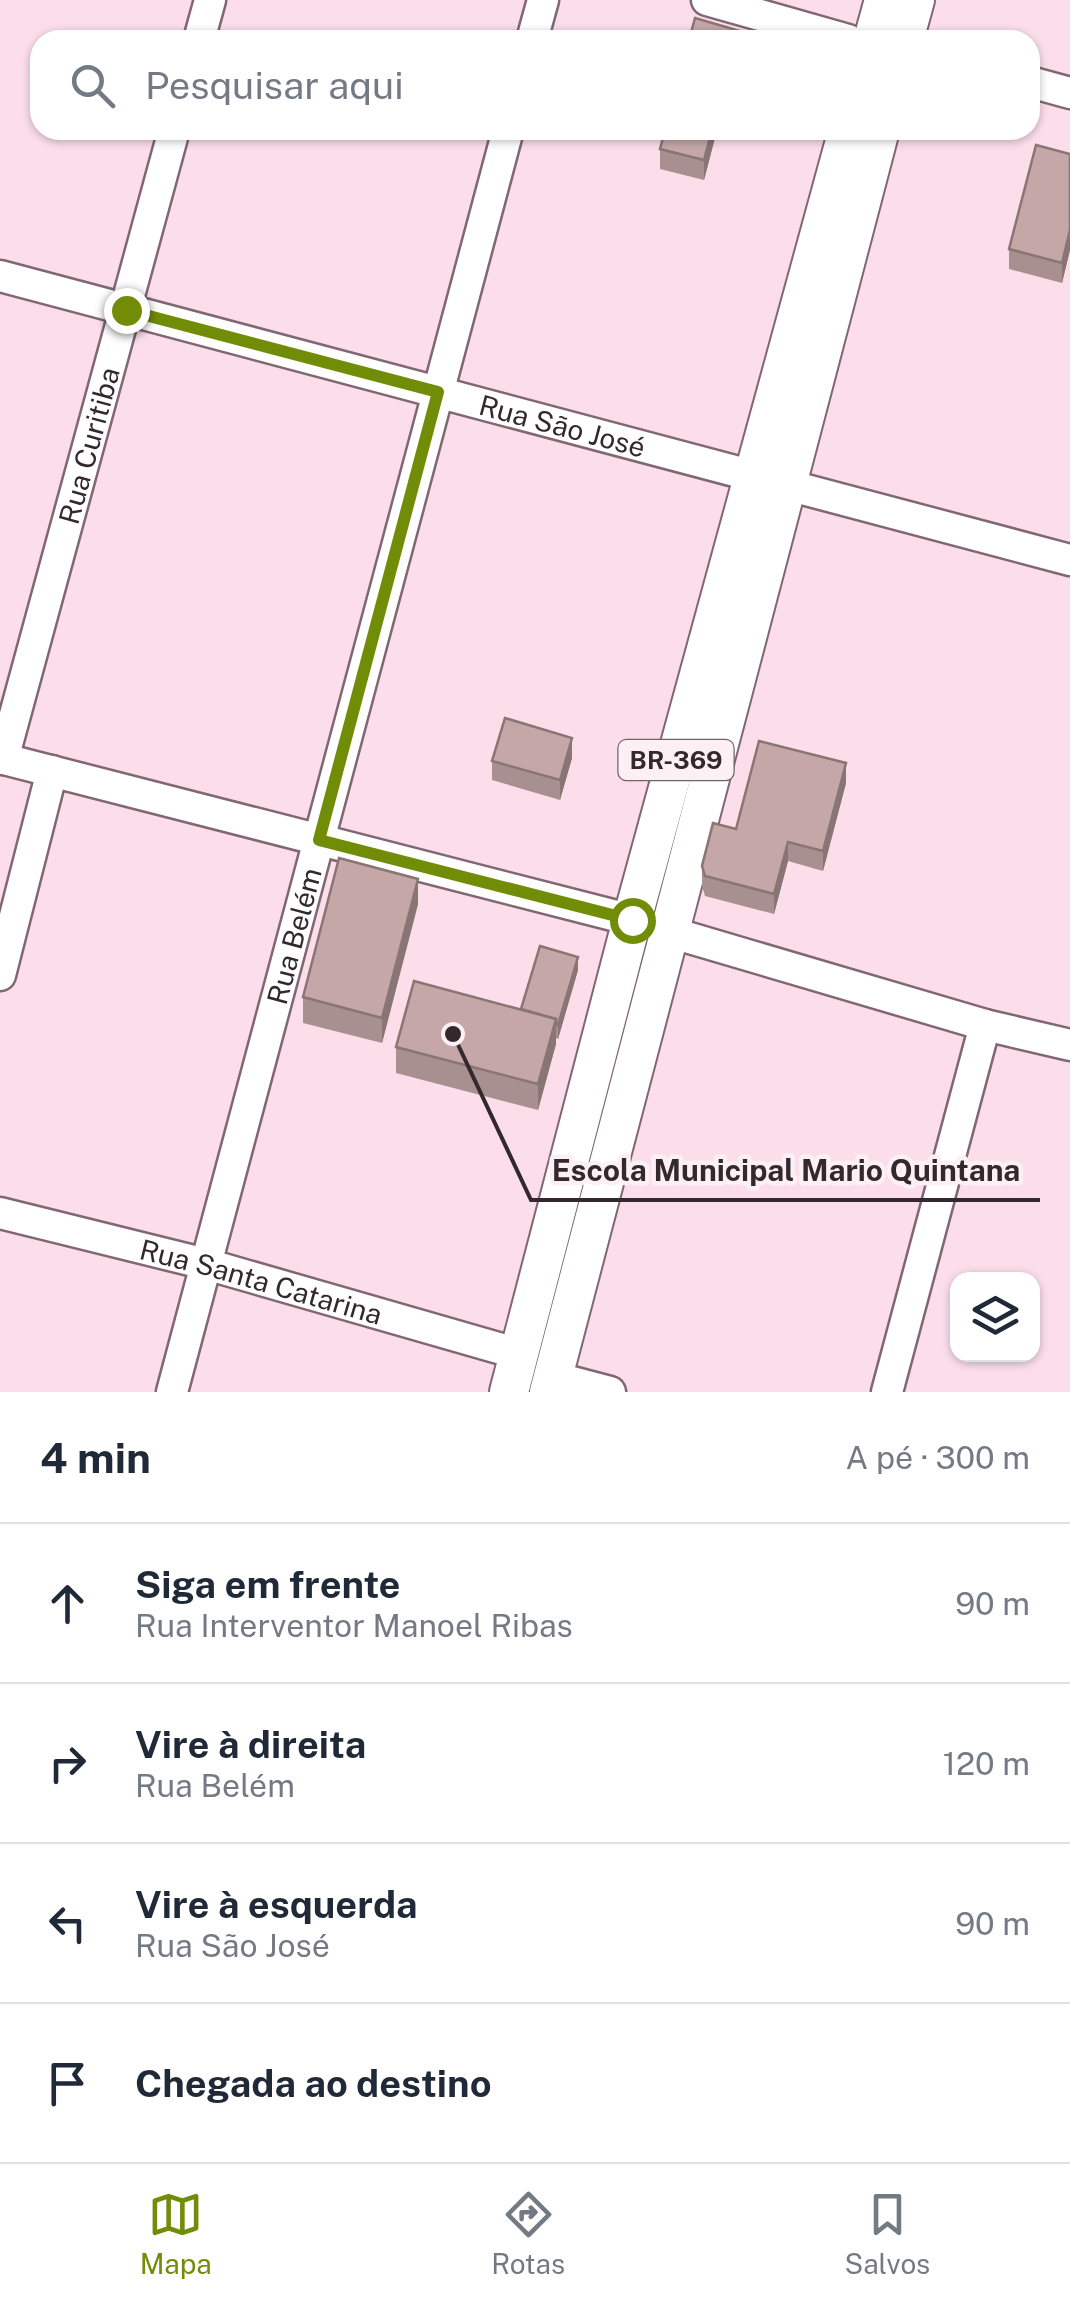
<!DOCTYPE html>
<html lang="pt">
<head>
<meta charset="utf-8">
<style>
  body { margin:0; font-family:"Public Sans",sans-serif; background:#f2f2f3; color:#1f2937 }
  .controls { position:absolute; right:30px; bottom:30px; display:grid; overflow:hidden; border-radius:20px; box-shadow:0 2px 8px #0004 }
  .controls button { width:90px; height:90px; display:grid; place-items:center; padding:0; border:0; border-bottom:2px solid #e0e1e3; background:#fff; color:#1f2937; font:50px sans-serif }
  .stop { position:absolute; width:30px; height:30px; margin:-22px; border:8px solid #718c06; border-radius:50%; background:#fff }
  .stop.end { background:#718c06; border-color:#fff; box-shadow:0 2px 10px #0008 }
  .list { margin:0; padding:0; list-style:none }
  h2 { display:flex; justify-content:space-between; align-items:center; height:130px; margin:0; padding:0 40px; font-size:42px }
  h2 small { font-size:32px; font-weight:400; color:#747a83 }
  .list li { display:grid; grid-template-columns:65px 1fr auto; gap:30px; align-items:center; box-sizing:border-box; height:160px; padding:0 40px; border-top:2px solid #e0e1e3 }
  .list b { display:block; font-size:38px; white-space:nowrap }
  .list p { margin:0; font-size:32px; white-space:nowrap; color:#747a83 }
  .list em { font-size:32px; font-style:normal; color:#747a83 }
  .icon { flex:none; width:55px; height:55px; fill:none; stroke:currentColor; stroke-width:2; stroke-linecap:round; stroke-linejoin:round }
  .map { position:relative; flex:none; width:1070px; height:1392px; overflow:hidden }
  .search { position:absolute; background:#fff; box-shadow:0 2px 8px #0004; left:30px; right:30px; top:30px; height:110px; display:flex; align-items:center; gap:25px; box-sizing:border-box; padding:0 35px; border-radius:30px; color:#747a83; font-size:38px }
  .sheet { height:770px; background:#fff }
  nav { display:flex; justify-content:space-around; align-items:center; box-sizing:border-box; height:140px; border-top:2px solid #e0e1e3; background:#fff; font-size:28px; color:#747a83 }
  nav a { display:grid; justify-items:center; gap:5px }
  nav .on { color:#718c06 }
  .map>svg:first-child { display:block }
</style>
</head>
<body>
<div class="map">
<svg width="1070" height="1392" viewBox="0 0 1070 1392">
  <rect width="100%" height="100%" fill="#fbdeea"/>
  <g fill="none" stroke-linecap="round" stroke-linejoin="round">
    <defs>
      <g id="minor">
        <polyline points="707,0 848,40"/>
        <polyline points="199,40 210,0"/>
        <polyline points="532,40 543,0"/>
        <polyline points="1030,82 1070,93"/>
        <path id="s1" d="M0,276L1070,560"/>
        <polyline points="0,758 632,920"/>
        <path id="s2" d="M3,759L174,130"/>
        <polyline points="666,931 985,1025 1070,1045"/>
        <polyline points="0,975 52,771"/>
        <path id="s3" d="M0,1213L206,1264L519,1354"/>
        <polyline points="553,1377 610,1392"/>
        <path id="s4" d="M172,1392L508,130"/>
        <polyline points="887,1392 985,1025"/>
      </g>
      <g id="major">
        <polyline points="873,40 884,0"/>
        <polyline points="904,40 915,0"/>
        <polyline points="509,1392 632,920 848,130"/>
        <polyline points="549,1392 880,130"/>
      </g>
    </defs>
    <use href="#minor" stroke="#806772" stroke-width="35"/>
    <use href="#major" stroke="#806772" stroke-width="42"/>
    <use href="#minor" stroke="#fff" stroke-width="30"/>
    <use href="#major" stroke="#fff" stroke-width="38"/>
  </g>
  <g fill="#a99090">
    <polygon points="665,130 717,130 704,180 660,169 660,149"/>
    <polygon points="1070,154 1070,250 1062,283 1009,269 1009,249"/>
    <polygon points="572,758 560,800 492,780 492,761"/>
    <polygon points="846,783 823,871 788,861 774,914 705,896 702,886 702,866"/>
    <polygon points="418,904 382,1043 303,1023 303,997"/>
    <polygon points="578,970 558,1039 556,1038 556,1044 538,1110 396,1073 396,1047 521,1009"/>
  </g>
  <g fill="#8a7575">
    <polygon points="712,130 717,130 704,180 704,160"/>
    <polygon points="1070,230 1070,250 1062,283 1062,263"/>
    <polygon points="572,738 572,758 560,800 560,780"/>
    <polygon points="846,763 846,783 823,871 823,851"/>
    <polygon points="788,842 788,861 774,914 774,894"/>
    <polygon points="418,879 418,904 382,1043 382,1018"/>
    <polygon points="578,957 578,970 558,1039 558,1025"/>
    <polygon points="556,1019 556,1044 538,1110 538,1084"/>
  </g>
  <g fill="#c5a7a7" stroke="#8a7575" stroke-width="2.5">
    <polygon points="695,18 771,40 689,40"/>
    <polygon points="665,130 712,130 704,160 660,149"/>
    <polygon points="1036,145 1070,154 1070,230 1062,263 1009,249"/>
    <polygon points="505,718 572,738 560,780 492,761"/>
    <polygon points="759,741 846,763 823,851 788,842 774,894 705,876 702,866 713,823 736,829"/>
    <polygon points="339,858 418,879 382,1018 303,997"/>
    <polygon points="540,946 578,957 558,1025 556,1025 556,1019 521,1009"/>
    <polygon points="414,981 556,1019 538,1084 396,1047"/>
  </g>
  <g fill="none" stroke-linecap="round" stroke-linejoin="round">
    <polyline stroke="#718c06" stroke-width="12" points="126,310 438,392 319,840 632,920"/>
  </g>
  <g text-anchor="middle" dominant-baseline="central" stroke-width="9" stroke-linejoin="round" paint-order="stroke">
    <rect fill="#fcf0f5" stroke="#6f6569" stroke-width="2.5" x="618.5" y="740" width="115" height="40" rx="8"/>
    <g font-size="25" font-weight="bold" fill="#33292d">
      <text x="676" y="760">BR-369</text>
    </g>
    <g font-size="28" fill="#33292d" stroke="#fcf0f5">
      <text stroke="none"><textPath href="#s1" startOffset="582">Rua São José</textPath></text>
      <text stroke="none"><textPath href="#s2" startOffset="325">Rua Curitiba</textPath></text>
      <text stroke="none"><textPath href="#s4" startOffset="472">Rua Belém</textPath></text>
      <text stroke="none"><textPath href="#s3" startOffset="270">Rua Santa Catarina</textPath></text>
    </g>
  </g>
  <path fill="none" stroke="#33292d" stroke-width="4" d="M453 1034L531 1200H1040"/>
  <circle fill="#33292d" stroke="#fcf0f5" stroke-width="4" cx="453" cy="1034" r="10"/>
  <g font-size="30" text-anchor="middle" font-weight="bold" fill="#33292d" stroke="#fcf0f5" stroke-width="9" stroke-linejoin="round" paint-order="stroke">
    <text x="786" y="1181">Escola Municipal Mario Quintana</text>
  </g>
</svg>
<div class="controls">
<button><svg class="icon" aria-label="layers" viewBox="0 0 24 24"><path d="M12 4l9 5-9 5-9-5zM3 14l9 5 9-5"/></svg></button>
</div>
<div class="stop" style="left:632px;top:920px"></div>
<div class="stop end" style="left:126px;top:310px"></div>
<div class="search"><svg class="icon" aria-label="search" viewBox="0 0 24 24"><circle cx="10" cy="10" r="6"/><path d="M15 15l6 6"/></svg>Pesquisar aqui</div>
</div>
<section class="sheet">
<h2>4 min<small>A pé · 300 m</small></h2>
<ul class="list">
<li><svg class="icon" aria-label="ahead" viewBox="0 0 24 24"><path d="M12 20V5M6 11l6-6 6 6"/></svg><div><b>Siga em frente</b><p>Rua Interventor Manoel Ribas</p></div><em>90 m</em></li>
<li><svg class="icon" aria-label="right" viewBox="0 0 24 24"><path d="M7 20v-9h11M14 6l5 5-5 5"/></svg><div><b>Vire à direita</b><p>Rua Belém</p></div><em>120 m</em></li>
<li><svg class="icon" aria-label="left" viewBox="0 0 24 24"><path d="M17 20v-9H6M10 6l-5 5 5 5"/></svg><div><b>Vire à esquerda</b><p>Rua São José</p></div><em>90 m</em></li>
<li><svg class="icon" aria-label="arrive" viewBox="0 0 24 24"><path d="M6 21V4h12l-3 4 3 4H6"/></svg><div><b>Chegada ao destino</b></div></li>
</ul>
</section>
<nav>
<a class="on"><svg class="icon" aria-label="map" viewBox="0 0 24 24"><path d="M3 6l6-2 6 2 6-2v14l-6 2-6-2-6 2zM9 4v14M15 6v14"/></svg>Mapa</a>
<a><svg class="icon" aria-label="directions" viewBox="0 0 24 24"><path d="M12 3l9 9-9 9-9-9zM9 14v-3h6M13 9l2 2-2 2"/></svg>Rotas</a>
<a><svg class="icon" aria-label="saved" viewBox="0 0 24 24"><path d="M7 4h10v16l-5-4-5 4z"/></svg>Salvos</a>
</nav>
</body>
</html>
